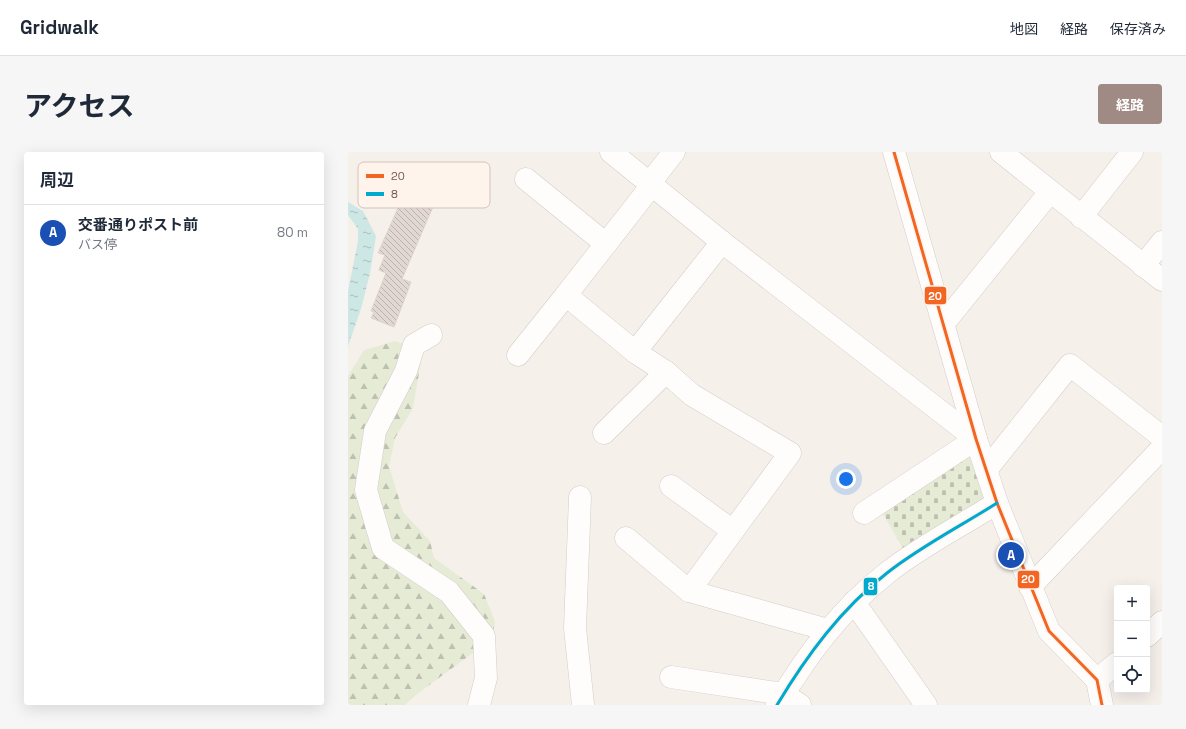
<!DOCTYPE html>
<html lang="ja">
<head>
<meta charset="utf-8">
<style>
  body { margin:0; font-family:"Space Grotesk","Noto Sans JP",sans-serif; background:#f6f6f7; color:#1f2937 }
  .controls { position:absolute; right:12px; bottom:12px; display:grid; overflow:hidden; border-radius:4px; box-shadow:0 4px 16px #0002 }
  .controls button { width:36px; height:36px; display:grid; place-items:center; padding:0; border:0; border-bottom:1px solid #e0e1e3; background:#fff; color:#1f2937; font:20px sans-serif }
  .you { position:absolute; left:498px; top:327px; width:14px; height:14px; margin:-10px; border:3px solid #fff; border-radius:50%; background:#1a73e8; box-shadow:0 0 0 6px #1a73e833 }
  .badge { display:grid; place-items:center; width:26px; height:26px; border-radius:50%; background:#a08b84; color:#fff; font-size:13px; font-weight:700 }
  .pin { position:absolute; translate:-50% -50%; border:2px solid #fff; box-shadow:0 1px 4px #0006 }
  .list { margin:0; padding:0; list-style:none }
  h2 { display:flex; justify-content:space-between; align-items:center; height:52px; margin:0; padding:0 16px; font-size:17px }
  h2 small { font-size:13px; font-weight:400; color:#747a83 }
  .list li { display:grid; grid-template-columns:26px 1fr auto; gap:12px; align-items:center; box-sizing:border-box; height:56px; padding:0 16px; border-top:1px solid #e0e1e3 }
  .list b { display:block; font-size:15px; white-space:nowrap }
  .list p { margin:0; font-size:13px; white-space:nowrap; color:#747a83 }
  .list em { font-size:13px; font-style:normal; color:#747a83 }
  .icon { flex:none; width:22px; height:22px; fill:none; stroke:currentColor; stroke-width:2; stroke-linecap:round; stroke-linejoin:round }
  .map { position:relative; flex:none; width:814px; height:553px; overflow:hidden; border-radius:4px }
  header { display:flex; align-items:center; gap:24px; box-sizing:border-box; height:56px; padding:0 20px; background:#fff; border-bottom:1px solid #e0e1e3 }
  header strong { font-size:19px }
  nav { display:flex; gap:22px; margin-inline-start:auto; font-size:14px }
  .intro { display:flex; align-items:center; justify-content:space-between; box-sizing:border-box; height:96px; padding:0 24px }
  h1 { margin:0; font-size:28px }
  .button { padding:10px 18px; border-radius:4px; background:#a08b84; color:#fff; font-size:14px; font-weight:700 }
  main { display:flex; gap:24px; padding:0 24px }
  aside { flex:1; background:#fff; border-radius:4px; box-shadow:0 4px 16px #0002 }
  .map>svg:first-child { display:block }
</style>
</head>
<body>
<header>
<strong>Gridwalk</strong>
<nav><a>地図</a><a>経路</a><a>保存済み</a></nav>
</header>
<div class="intro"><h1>アクセス</h1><a class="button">経路</a></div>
<main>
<aside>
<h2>周辺<small></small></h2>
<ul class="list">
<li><span class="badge" style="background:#1a4fb4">A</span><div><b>交番通りポスト前</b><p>バス停</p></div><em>80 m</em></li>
</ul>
</aside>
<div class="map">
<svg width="814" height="553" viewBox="0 0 814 553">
  <defs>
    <pattern id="forest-firs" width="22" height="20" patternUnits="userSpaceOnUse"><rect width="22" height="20" fill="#e6ebd6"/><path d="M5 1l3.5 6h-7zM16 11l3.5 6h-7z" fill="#bfc1b0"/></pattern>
    <pattern id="cemetery-stones" width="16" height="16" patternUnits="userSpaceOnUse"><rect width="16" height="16" fill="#e6ebd6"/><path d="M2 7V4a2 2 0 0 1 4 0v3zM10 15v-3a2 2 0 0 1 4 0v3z" fill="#bfc1b0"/></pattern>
    <pattern id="water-ripples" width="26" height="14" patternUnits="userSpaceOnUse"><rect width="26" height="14" fill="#cde7e5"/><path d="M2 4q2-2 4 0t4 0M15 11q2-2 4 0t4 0" fill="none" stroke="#abbebc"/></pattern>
    <pattern id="building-back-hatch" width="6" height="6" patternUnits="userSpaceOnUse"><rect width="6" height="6" fill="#e2d8d3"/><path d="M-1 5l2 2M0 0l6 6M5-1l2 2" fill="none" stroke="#bcb2ad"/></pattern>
  </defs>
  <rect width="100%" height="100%" fill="#f6f0eb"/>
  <polygon fill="url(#forest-firs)" points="47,189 75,198 65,256 47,286 41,314 55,360 82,389 86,406 136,442 147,469 144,487 69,542 57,553 0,553 0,224 16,198"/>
  <polygon fill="url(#cemetery-stones)" points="626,294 643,348 557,400 534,360"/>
  <polygon fill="url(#water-ripples)" points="0,50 15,59 28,84 22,121 13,157 0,194 0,139 10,89 10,77 0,63"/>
  <polygon fill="url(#building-back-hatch)" stroke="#ded2cd" points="54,28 90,43 54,127 63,130 46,175 23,166 26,160 23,159 38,121 31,118 37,103 30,101 50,56 44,53"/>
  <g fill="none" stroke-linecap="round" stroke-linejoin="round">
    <defs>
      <g id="minor">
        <polyline points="263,0 374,90 628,287 516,361"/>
        <polyline points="326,0 308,23 304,33 218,143 287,200 318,220 344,243 442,301 341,439 480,478"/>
        <polyline points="546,0 628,287 649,351 701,479 749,528 754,553"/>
        <polyline points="653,0 814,128"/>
        <polyline points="178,27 258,92"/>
        <polyline points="733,65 784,0"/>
        <polyline points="795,114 814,90"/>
        <polyline points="596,171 702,40"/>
        <polyline points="83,183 66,193 58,219 27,279 18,338 35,396 101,440 136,484 138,526 131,553"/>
        <polyline points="287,200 374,90"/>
        <polyline points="170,203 218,143"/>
        <polyline points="256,281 318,220"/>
        <polyline points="639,317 722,213 814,285"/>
        <polyline points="323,334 385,379"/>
        <polyline points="232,345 227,476 235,553"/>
        <polyline points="278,386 341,439"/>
        <polyline points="682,435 814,296"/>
        <polyline points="506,450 578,553"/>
        <polyline points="799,484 814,470"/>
        <polyline points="323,525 435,542 452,553"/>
        <polyline points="749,528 769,511"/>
        <path d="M429,553C459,503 493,457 539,421C573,394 613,374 649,351"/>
      </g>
    </defs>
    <use href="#minor" stroke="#d4ccc8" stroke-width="23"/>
    <use href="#minor" stroke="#fefdfc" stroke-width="22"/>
    <defs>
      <polyline id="bus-1" points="546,0 628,287 649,351 701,479 749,528 754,553"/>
      <path id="bus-2" d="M429,553C459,503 493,457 539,421C573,394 613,374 649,351"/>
    </defs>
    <use href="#bus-1" stroke="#fef4ec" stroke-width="6"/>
    <use href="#bus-2" stroke="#fef4ec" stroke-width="6"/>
    <use href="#bus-1" stroke="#f26522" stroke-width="3"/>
    <use href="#bus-2" stroke="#00a9ce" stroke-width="3"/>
  </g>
  <rect x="10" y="10" width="132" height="46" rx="6" fill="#fef4ec" stroke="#d4c4bc" stroke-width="1"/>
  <rect x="18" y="22" width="18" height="4" fill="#f26522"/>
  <rect x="18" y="40" width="18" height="4" fill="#00a9ce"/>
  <g font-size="11" fill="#72544d">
    <text x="43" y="28">20</text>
    <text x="43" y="46">8</text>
  </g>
  <g stroke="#fef4ec" stroke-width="1.5">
    <rect x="576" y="134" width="23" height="19" rx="4" fill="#f26522"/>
    <rect x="669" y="418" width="23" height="19" rx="4" fill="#f26522"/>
    <rect x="515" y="425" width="15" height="19" rx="4" fill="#00a9ce"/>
  </g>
  <g font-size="11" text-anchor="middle" font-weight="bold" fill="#fff">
    <text x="587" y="148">20</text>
    <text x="680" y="431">20</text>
    <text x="523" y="438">8</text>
  </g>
</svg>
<div class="controls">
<button>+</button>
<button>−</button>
<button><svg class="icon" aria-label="locate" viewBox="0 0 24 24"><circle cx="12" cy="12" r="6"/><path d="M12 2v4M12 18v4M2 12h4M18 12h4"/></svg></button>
</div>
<div class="you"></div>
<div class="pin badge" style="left:663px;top:403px;background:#1a4fb4">A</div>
</div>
</main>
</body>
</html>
